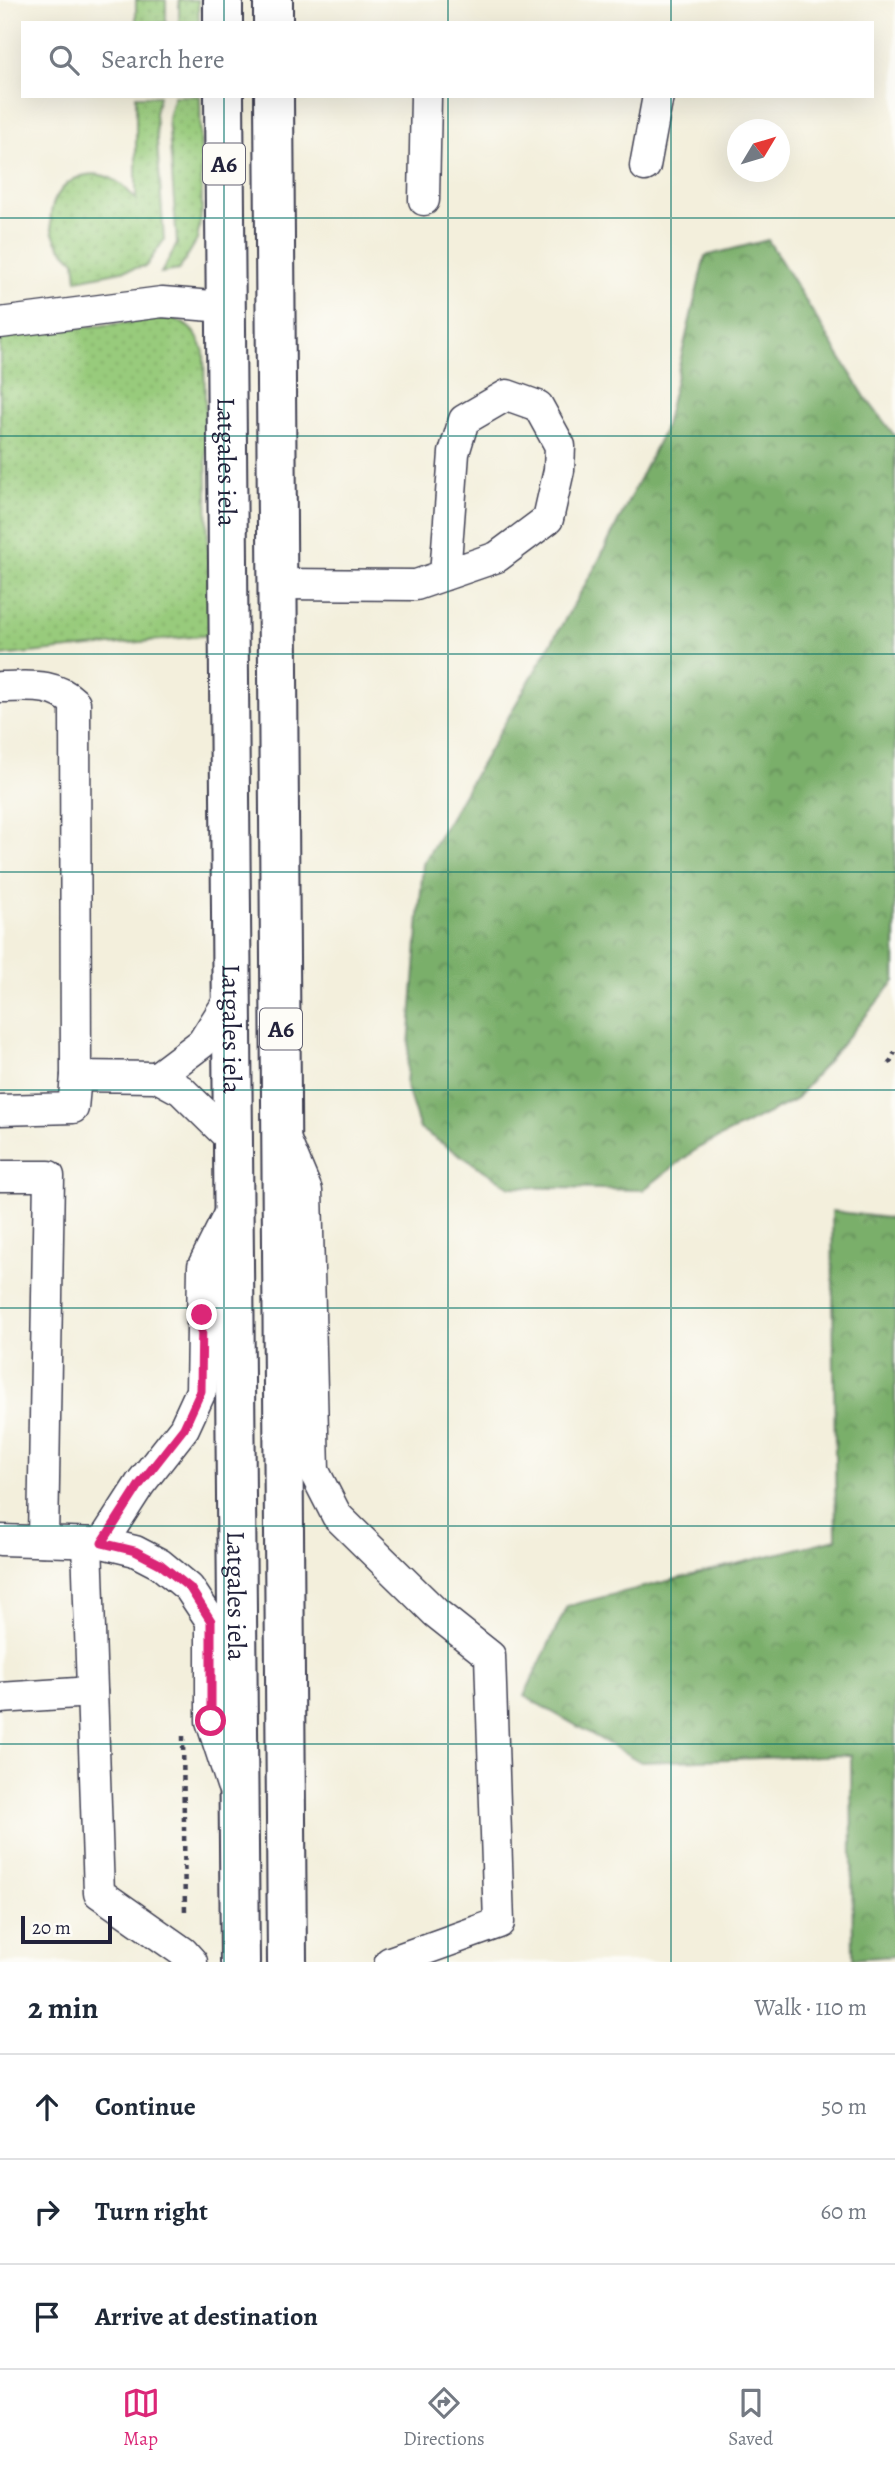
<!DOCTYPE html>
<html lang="en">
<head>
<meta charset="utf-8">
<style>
  body { margin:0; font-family:Alegreya,serif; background:#f6f6f7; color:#1f2937 }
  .compass { position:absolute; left:727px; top:119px; width:63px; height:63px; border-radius:50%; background:#fff; box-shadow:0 7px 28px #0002; rotate:52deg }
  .scale { position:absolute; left:21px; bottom:18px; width:91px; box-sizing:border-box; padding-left:7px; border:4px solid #22223b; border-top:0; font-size:19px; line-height:24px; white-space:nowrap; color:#22223b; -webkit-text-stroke:5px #fdfcf7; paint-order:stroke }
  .stop { position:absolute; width:21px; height:21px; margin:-16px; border:5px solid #db2777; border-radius:50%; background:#fff }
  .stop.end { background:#db2777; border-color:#fff; box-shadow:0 2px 7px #0008 }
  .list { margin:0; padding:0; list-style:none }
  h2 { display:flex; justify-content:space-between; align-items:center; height:91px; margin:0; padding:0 28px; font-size:30px }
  h2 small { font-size:23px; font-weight:400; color:#747a83 }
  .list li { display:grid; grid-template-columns:46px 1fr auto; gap:21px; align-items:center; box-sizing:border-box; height:105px; padding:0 28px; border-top:2px solid #e0e1e3 }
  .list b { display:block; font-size:26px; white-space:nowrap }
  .list em { font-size:23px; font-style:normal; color:#747a83 }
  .icon { flex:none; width:38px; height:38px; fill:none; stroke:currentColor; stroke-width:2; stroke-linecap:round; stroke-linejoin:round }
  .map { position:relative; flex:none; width:895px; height:1962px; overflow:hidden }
  .search { position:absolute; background:#fff; box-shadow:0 7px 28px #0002; left:21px; right:21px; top:21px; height:77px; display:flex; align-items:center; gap:18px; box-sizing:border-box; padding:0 24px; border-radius:0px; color:#747a83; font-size:26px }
  .sheet { height:406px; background:#fff }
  nav { display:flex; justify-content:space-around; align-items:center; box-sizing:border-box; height:98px; border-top:2px solid #e0e1e3; background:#fff; font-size:19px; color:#747a83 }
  nav a { display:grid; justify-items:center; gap:4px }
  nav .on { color:#db2777 }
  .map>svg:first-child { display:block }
</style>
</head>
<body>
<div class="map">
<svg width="895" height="1962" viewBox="0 0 895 1962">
  <defs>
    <pattern id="grass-dots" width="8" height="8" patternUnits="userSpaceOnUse" patternTransform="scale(1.75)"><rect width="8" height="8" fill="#98cb7b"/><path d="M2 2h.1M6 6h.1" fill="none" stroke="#83ae6b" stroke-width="1.8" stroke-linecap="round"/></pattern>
    <pattern id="forest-crowns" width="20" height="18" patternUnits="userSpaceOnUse" patternTransform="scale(1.75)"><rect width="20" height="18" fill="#7aaf6b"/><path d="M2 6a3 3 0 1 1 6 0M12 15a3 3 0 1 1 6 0" fill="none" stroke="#648e59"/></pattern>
  </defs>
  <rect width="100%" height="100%" fill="#fdfcf7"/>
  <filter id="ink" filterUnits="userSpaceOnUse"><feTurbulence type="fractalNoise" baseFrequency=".0143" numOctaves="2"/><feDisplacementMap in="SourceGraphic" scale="14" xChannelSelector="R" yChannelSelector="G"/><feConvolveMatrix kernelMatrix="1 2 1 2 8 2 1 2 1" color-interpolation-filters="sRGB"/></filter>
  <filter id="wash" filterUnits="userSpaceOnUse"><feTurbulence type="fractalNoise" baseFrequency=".00686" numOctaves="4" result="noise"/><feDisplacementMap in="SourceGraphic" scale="28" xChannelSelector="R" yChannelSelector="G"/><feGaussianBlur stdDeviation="1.57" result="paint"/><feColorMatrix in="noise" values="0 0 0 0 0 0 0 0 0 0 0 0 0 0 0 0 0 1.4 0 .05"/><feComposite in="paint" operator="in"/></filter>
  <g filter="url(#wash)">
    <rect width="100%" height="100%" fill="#f3efdc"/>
    <g fill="url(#grass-dots)" stroke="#5d765b" stroke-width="2">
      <rect x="136" y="0" width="30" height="23"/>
      <polygon points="179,0 198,0 199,23 179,23"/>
      <path d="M136,96H159L155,113L164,240L146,266L77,280L75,261C20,221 69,153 116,181C125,186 130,193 136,200Z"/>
      <polygon points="174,96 200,96 202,210 197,240 179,270 161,273 177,244 168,117"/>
      <path d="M172,318C190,325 198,334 204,352L210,635L0,656V336Z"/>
    </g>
    <g fill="url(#forest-crowns)" stroke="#4e6853" stroke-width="2">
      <polygon points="768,240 865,397 895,436 895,981 795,1100 698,1148 643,1190 510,1187 420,1129 406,1085 423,864 596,566 664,430 705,256"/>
      <polygon points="832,1211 895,1219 895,1956 853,1959 851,1755 641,1762 524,1696 567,1606 836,1539"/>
    </g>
  </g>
  <g filter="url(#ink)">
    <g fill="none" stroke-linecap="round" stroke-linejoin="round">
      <defs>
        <g id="minor">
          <polyline points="645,166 658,96"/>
          <polyline points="424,200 426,96"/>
          <polyline points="0,323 162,302 225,307"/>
          <polyline points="278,584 416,585 497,557 548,519 559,470 560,446 538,406 507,395 464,420 454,453 445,575"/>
          <path d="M0,687C29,687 53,682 75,703L76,1076L157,1077L181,1090L233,1141"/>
          <polyline points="157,1077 202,1043 233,994"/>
          <polyline points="0,1110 73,1108 76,1076"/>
          <polyline points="286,1141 307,1191 314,1471 337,1516 436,1613 490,1656 499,1923 390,1962"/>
          <polyline points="0,1176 49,1176 43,1541"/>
          <polyline points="0,1540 102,1543 135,1551 160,1564 189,1588 211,1621 211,1721 232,1785"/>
          <polyline points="87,1543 99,1893 183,1952 192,1962"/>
          <polyline points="102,1543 140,1484 184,1428 201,1391 203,1266 233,1206"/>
          <polyline points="0,1698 92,1692"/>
        </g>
        <g id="highway">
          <polyline points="223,0 223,23"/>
          <polyline points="273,0 273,23"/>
          <path id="s1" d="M224,96L240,1962"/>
          <polyline points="274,96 287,1962"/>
        </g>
      </defs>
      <use href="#minor" stroke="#414153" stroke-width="33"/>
      <use href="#highway" stroke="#414153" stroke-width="42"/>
      <g stroke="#414153" stroke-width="4.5" stroke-dasharray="5 5" stroke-linecap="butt">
        <polyline points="889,1064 895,1052"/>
        <polyline points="183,1736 185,1916"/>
      </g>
      <use href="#minor" stroke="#fff" stroke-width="30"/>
      <use href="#highway" stroke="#fff" stroke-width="38"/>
    </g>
  </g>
  <g fill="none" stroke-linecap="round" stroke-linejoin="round" filter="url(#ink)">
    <polyline stroke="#db2777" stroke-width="9" points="202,1315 201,1391 184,1428 140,1484 102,1543 135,1551 160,1564 190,1588 211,1621 211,1721"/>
  </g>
  <path fill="none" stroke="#0f766e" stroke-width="2" stroke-opacity="0.55" d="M224,0V23M448,0V23M671,0V23M224,96V1962M448,96V1962M671,96V1962M0,218H895M0,436H895M0,654H895M0,872H895M0,1090H895M0,1308H895M0,1526H895M0,1744H895"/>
  <g text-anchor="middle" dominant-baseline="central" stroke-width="5" stroke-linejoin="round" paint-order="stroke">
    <g fill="#fdfcf7" stroke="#646373" stroke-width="2">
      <rect x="203" y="143.5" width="42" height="41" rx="5"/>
      <rect x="260" y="1008.5" width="42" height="41" rx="5"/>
    </g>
    <g font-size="24" font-weight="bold" fill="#22223b">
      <text x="224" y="164">A6</text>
      <text x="281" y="1029">A6</text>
    </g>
    <g font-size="26" fill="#22223b" stroke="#fdfcf7">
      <text stroke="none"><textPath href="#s1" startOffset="366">Latgales iela</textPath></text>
      <text stroke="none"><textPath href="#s1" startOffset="933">Latgales iela</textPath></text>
      <text stroke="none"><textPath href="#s1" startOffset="1500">Latgales iela</textPath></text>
    </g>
  </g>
</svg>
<svg class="compass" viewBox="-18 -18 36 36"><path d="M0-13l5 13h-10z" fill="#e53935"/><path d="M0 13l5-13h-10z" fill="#747a83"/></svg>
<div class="scale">20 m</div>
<div class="stop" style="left:211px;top:1721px"></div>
<div class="stop end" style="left:202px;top:1315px"></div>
<div class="search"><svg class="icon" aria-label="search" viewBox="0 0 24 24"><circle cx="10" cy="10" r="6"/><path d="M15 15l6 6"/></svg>Search here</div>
</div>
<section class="sheet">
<h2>2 min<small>Walk · 110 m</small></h2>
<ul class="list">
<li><svg class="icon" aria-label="ahead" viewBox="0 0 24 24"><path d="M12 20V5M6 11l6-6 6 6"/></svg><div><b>Continue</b></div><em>50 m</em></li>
<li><svg class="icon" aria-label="right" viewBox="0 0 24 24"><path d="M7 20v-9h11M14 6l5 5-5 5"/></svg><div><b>Turn right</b></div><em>60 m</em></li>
<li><svg class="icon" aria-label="arrive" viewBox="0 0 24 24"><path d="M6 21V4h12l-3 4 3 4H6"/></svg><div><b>Arrive at destination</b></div></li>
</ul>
</section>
<nav>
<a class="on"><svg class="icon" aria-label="map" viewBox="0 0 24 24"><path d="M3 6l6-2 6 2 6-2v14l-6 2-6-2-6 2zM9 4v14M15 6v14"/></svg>Map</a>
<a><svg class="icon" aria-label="directions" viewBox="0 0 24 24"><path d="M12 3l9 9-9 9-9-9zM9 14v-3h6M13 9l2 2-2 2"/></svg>Directions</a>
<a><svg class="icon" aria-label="saved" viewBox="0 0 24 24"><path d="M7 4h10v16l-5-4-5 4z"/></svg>Saved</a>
</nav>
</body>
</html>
